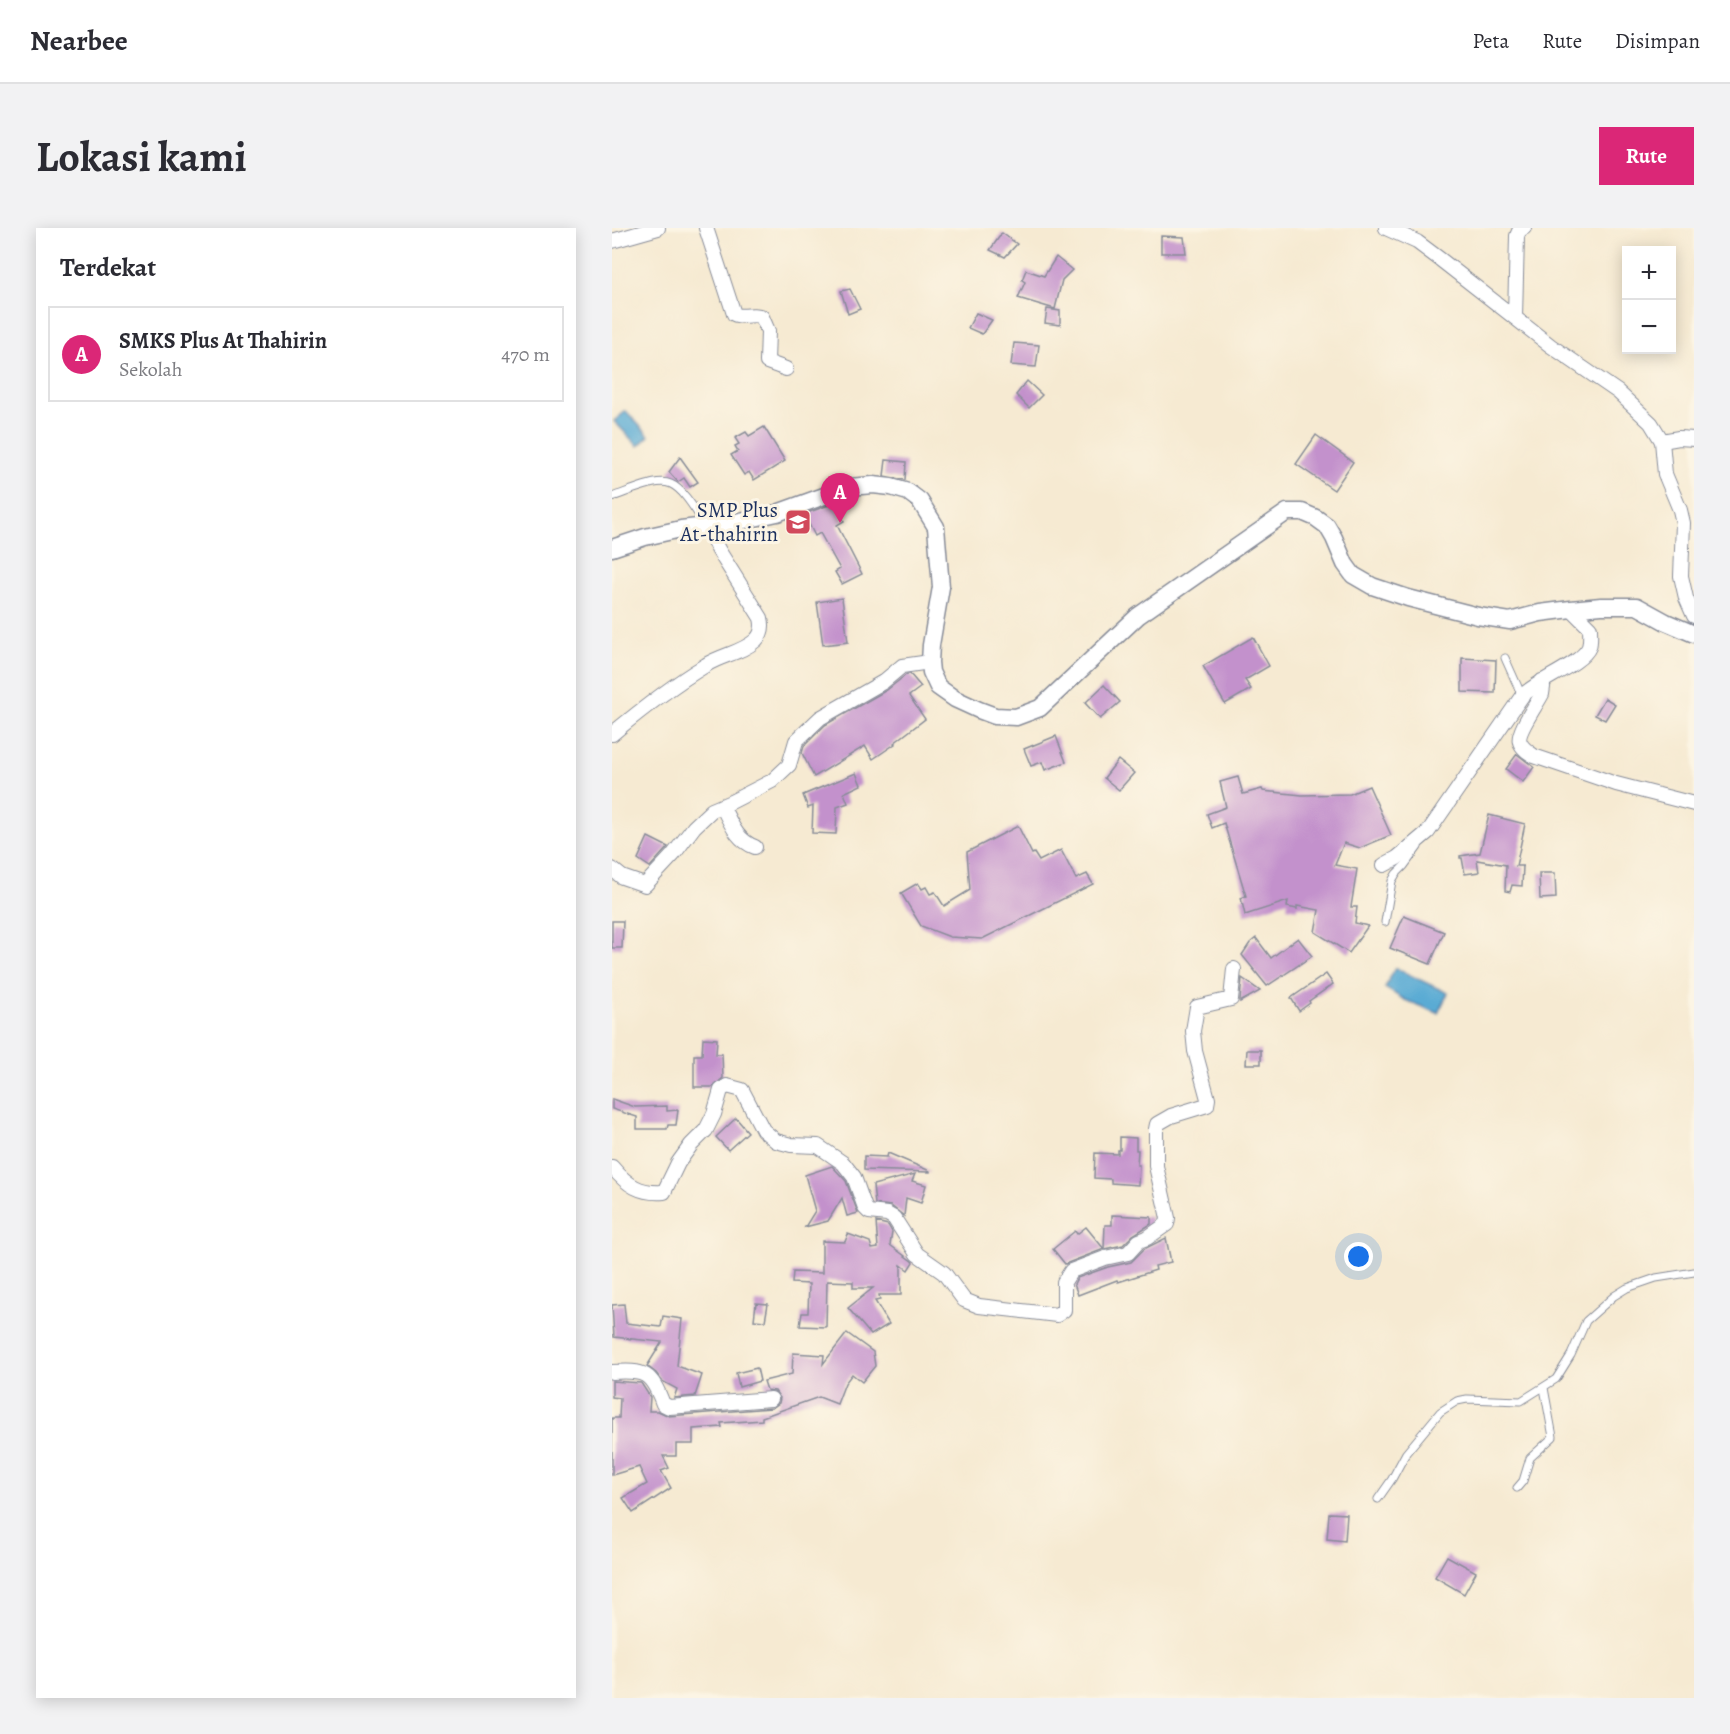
<!DOCTYPE html>
<html lang="id">
<head>
<meta charset="utf-8">
<style>
  body { margin:0; font-family:Alegreya,serif; background:#f2f2f3; color:#2b2b33 }
  .controls { position:absolute; right:18px; top:18px; display:grid; overflow:hidden; border-radius:0px; box-shadow:0 3px 15px #0003 }
  .controls button { width:54px; height:54px; display:grid; place-items:center; padding:0; border:0; border-bottom:2px solid #e1e1e2; background:#fff; color:#2b2b33; font:30px sans-serif }
  .you { position:absolute; left:747px; top:1029px; width:21px; height:21px; margin:-15px; border:4px solid #fff; border-radius:50%; background:#1a73e8; box-shadow:0 0 0 9px #1a73e833 }
  .badge { display:grid; place-items:center; width:39px; height:39px; border-radius:50%; background:#db2777; color:#fff; font-size:20px; font-weight:700 }
  .pin { position:absolute; translate:-50% -50px; filter:drop-shadow(0 2px 3px #0008) }
  .pin::after { content:''; position:absolute; top:32px; width:21px; height:18px; background:inherit; clip-path:polygon(0 0,100% 0,50% 100%) }
  .list { margin:0; padding:0; list-style:none }
  h2 { display:flex; justify-content:space-between; align-items:center; height:78px; margin:0; padding:0 24px; font-size:26px }
  h2 small { font-size:20px; font-weight:400; color:#7c7c81 }
  .list li { display:grid; grid-template-columns:39px 1fr auto; gap:18px; align-items:center; box-sizing:border-box; height:96px; margin:0 12px 12px; padding:0 12px; border:2px solid #e1e1e2; border-radius:0px }
  .list b { display:block; font-size:22px; white-space:nowrap }
  .list p { margin:0; font-size:20px; white-space:nowrap; color:#7c7c81 }
  .list em { font-size:20px; font-style:normal; color:#7c7c81 }
  .map { position:relative; flex:none; width:1082px; height:1470px; overflow:hidden; border-radius:0px }
  header { display:flex; align-items:center; gap:36px; box-sizing:border-box; height:84px; padding:0 30px; background:#fff; border-bottom:2px solid #e1e1e2 }
  header strong { font-size:28px }
  nav { display:flex; gap:33px; margin-inline-start:auto; font-size:21px }
  .intro { display:flex; align-items:center; justify-content:space-between; box-sizing:border-box; height:144px; padding:0 36px }
  h1 { margin:0; font-size:42px }
  .button { padding:15px 27px; border-radius:0px; background:#db2777; color:#fff; font-size:21px; font-weight:700 }
  main { display:flex; gap:36px; padding:0 36px }
  aside { flex:1; background:#fff; border-radius:0px; box-shadow:0 3px 15px #0003 }
  .map>svg:first-child { display:block }
</style>
</head>
<body>
<header>
<strong>Nearbee</strong>
<nav><a>Peta</a><a>Rute</a><a>Disimpan</a></nav>
</header>
<div class="intro"><h1>Lokasi kami</h1><a class="button">Rute</a></div>
<main>
<aside>
<h2>Terdekat<small></small></h2>
<ul class="list">
<li><span class="badge">A</span><div><b>SMKS Plus At Thahirin</b><p>Sekolah</p></div><em>470 m</em></li>
</ul>
</aside>
<div class="map">
<svg width="1082" height="1470" viewBox="0 0 1082 1470">
  <rect width="100%" height="100%" fill="#fcf5e5"/>
  <filter id="ink" filterUnits="userSpaceOnUse"><feTurbulence type="fractalNoise" baseFrequency=".0167" numOctaves="2"/><feDisplacementMap in="SourceGraphic" scale="12" xChannelSelector="R" yChannelSelector="G"/><feConvolveMatrix kernelMatrix="1 2 1 2 8 2 1 2 1" color-interpolation-filters="sRGB"/></filter>
  <filter id="wash" filterUnits="userSpaceOnUse"><feTurbulence type="fractalNoise" baseFrequency=".008" numOctaves="4" result="noise"/><feDisplacementMap in="SourceGraphic" scale="24" xChannelSelector="R" yChannelSelector="G"/><feGaussianBlur stdDeviation="1.35" result="paint"/><feColorMatrix in="noise" values="0 0 0 0 0 0 0 0 0 0 0 0 0 0 0 0 0 1.4 0 .05"/><feComposite in="paint" operator="in"/></filter>
  <g filter="url(#wash)">
    <rect width="100%" height="100%" fill="#f6ead2"/>
    <g fill="#5aabd4" stroke="#3a6d99" stroke-width="1.5">
      <polygon points="14,183 37,208 26,218 2,193"/>
      <polygon points="783,740 836,765 826,785 793,772 773,760"/>
    </g>
    <g id="blocks">
      <g fill="#c391cc">
        <polygon points="390,5 405,16 393,29 378,22"/>
        <polygon points="549,8 572,9 574,25 549,25"/>
        <polygon points="444,29 460,42 450,52 443,81 406,70 413,54 410,52 414,42 432,48"/>
        <polygon points="238,61 248,81 236,86 229,63"/>
        <polygon points="435,81 448,83 448,97 433,95"/>
        <polygon points="364,85 380,92 370,106 356,100"/>
        <polygon points="402,115 427,117 424,139 399,137"/>
        <polygon points="415,153 430,167 417,180 404,167"/>
        <polygon points="152,199 173,233 142,252 137,244 132,247 119,227 126,223 123,218 127,216 123,210 134,204 137,208"/>
        <polygon points="704,207 741,234 722,262 684,236"/>
        <polygon points="68,229 86,254 78,259 72,250 66,254 57,244"/>
        <polygon points="274,232 294,234 293,252 272,248"/>
        <polygon points="223,275 232,293 225,297 250,346 230,356 223,344 228,341 208,305 203,308 192,286"/>
        <polygon points="230,370 236,414 211,417 205,374"/>
        <polygon points="641,409 657,438 633,452 639,461 613,476 591,438"/>
        <polygon points="850,430 884,432 883,465 850,464"/>
        <polygon points="295,446 298,446 309,459 297,468 313,491 282,515 283,516 261,531 253,518 202,549 190,525 192,518 213,497 275,462"/>
        <polygon points="492,457 508,474 488,491 473,475"/>
        <polygon points="993,470 1003,476 993,492 983,487"/>
        <polygon points="444,508 454,534 433,542 430,534 419,538 412,521"/>
        <polygon points="905,526 922,539 911,554 894,541"/>
        <polygon points="506,532 522,545 507,562 492,550"/>
        <polygon points="244,545 249,557 232,565 236,575 225,579 224,606 200,605 201,578 196,580 191,567"/>
        <polygon points="626,549 631,566 650,561 651,563 690,567 738,566 757,558 779,607 748,620 732,615 723,637 745,641 739,679 745,679 743,695 756,698 737,725 703,704 707,682 685,678 685,681 675,679 676,673 633,687 629,670 634,668 612,595 600,600 595,586 614,579 608,554"/>
        <polygon points="877,587 913,596 904,638 911,638 910,658 900,657 898,664 893,663 894,637 865,632 867,644 853,646 850,630 848,630 848,628 868,625"/>
        <polygon points="406,598 420,626 422,625 427,633 449,622 464,651 475,646 481,656 370,711 338,709 309,698 289,665 306,655 310,661 314,659 318,666 323,664 332,678 358,662 355,624"/>
        <polygon points="36,609 56,619 38,639 26,631"/>
        <polygon points="927,645 943,645 944,670 928,671"/>
        <polygon points="792,688 832,704 818,736 778,720"/>
        <polygon points="0,693 11,693 10,720 0,720"/>
        <polygon points="644,710 659,730 686,710 700,728 655,758 630,727 638,715"/>
        <polygon points="714,746 721,756 697,773 698,775 687,783 679,770"/>
        <polygon points="630,750 648,763 628,774 628,772"/>
        <polygon points="91,810 105,811 104,826 110,826 111,850 101,859 82,859 82,827 90,827"/>
        <polygon points="635,822 649,822 649,836 634,836"/>
        <polygon points="0,871 23,879 55,878 55,883 66,882 64,897 56,897 55,901 25,901 25,889 0,881"/>
        <polygon points="124,890 136,904 116,922 104,909"/>
        <polygon points="508,909 524,910 524,922 526,922 525,937 527,937 526,957 499,955 499,951 482,950 483,925 506,926 506,922 508,922"/>
        <polygon points="276,925 318,943 318,944 252,942 252,928 275,929"/>
        <polygon points="220,938 234,953 246,985 235,988 230,970 216,993 193,999 203,983 193,947"/>
        <polygon points="303,946 300,953 314,957 309,975 294,970 292,988 279,978 263,976 261,957"/>
        <polygon points="500,987 539,989 539,996 521,1007 511,1017 492,1021 493,997 500,997"/>
        <polygon points="264,994 276,997 280,1004 278,1017 301,1034 296,1042 289,1037 289,1067 267,1067 268,1072 263,1073 277,1096 259,1107 236,1080 261,1060 241,1060 241,1054 215,1053 214,1099 188,1098 190,1085 196,1085 197,1056 180,1055 181,1044 210,1045 210,1013 233,1014 236,1006 258,1014 260,1021 266,1020"/>
        <polygon points="474,999 492,1021 453,1036 441,1021 463,1003 465,1006"/>
        <polygon points="554,1010 559,1034 543,1038 544,1042 506,1054 505,1052 466,1067 462,1056 465,1050 496,1039 519,1034 532,1021"/>
        <polygon points="144,1075 156,1076 153,1093 142,1092"/>
        <polygon points="12,1076 14,1095 49,1099 51,1088 70,1091 65,1138 90,1147 83,1168 62,1170 65,1161 50,1153 44,1145 35,1138 50,1114 2,1109 0,1077"/>
        <polygon points="235,1105 261,1124 263,1138 250,1154 240,1146 233,1155 225,1176 207,1169 150,1189 150,1192 109,1195 110,1199 81,1201 81,1216 64,1216 64,1228 51,1228 57,1240 49,1243 59,1260 21,1285 11,1270 35,1256 27,1239 0,1247 0,1190 7,1190 8,1170 0,1169 0,1153 29,1155 38,1169 37,1183 46,1183 57,1188 160,1180 167,1175 168,1170 163,1163 155,1162 152,1153 180,1146 181,1125 212,1127 211,1136"/>
        <polygon points="145,1140 148,1153 127,1159 124,1145"/>
        <polygon points="717,1285 735,1286 733,1313 715,1311"/>
        <polygon points="835,1328 864,1344 852,1366 823,1349"/>
      </g>
    </g>
  </g>
  <g filter="url(#ink)">
    <use href="#blocks" fill-opacity="0" stroke="#888c98" stroke-width="1.5"/>
    <g fill="none" stroke-linecap="round" stroke-linejoin="round">
      <defs>
        <g id="service">
          <path d="M0,269C60,248 58,243 94,298"/>
          <polyline points="893,430 910,468"/>
          <polyline points="773,694 780,653 784,646 792,638 806,619"/>
          <polyline points="905,1260 911,1253 918,1230 941,1209 932,1160"/>
          <polyline points="766,1271 780,1251 794,1225 828,1184 845,1173 855,1171 909,1173 944,1151 959,1127 974,1093 1002,1068 1015,1060 1044,1050 1082,1044"/>
        </g>
        <g id="minor">
          <path d="M94,0L122,86C131,91 142,84 150,89L156,103L155,134L174,141"/>
          <polyline points="774,0 805,14 829,32 939,118 1006,164 1039,195 1050,213 1053,246 1068,282 1071,295 1069,348 1074,370 1082,388"/>
          <polyline points="0,13 46,0"/>
          <polyline points="903,89 905,8 908,1 912,0"/>
          <polyline points="1050,213 1067,210 1082,211"/>
          <path d="M930,453L931,459L930,466C925,476 904,505 908,514C910,520 916,524 922,528L1004,556L1082,576"/>
          <path d="M0,506C30,481 61,457 94,437C109,427 130,425 144,412C150,406 151,398 149,390L107,323L94,298"/>
          <path d="M110,578C119,595 124,612 143,619"/>
          <path d="M772,637L785,630L816,604L910,468C926,452 970,436 977,419C979,413 978,406 978,400L959,381"/>
          <polyline points="0,641 10,649 33,657 61,627 82,599 100,582 119,574 160,553 177,537 184,513 208,490 271,454 290,438 318,434"/>
          <path d="M0,939C15,957 28,966 52,964L66,935L79,917L94,902L102,886L109,862L115,858L130,862L151,902L164,913L179,917L206,918L231,935L242,949L253,980L257,984L275,986L282,990L305,1026L332,1045L352,1072L367,1078L445,1087L452,1082V1054L459,1043L493,1030L516,1025L527,1013L535,1010L555,996L556,990L544,938V901L545,896L559,888L595,877L596,871L583,823L581,803L585,779L619,771L622,741"/>
          <path d="M0,1144C33,1142 39,1144 51,1176L57,1179L159,1171"/>
        </g>
        <polyline id="tertiary" points="0,320 33,309 69,301 119,295 165,285 237,259 261,257 279,259 296,264 308,273 324,299 329,359 319,417 318,434 319,444 326,459 343,471 367,482 383,488 404,489 428,480 526,388 675,284 690,284 704,290 715,298 722,310 733,336 741,347 760,358 796,370 866,388 898,393 928,385 959,381 989,378 1025,378 1054,394 1082,406"/>
      </defs>
      <use href="#service" stroke="#888c98" stroke-width="9"/>
      <use href="#minor" stroke="#888c98" stroke-width="16"/>
      <use href="#tertiary" stroke="#888c98" stroke-width="19"/>
      <use href="#service" stroke="#fff" stroke-width="7"/>
      <use href="#minor" stroke="#fff" stroke-width="14"/>
      <use href="#tertiary" stroke="#fff" stroke-width="16"/>
    </g>
  </g>
  <defs>
    <symbol id="school-square" viewBox="-11 -11 22 22"><rect x="-9" y="-9" width="18" height="18" rx="4" fill="#d1495b" stroke="#fcf5e5"/><path d="M0-5L7-2L0 1L-7-2ZM-4 1L0 2.5L4 1V4Q0 6-4 4Z" fill="#fff"/></symbol>
  </defs>
  <g fill-rule="evenodd">
    <use href="#school-square" x="171" y="279" width="30" height="30"/>
  </g>
  <g text-anchor="middle" dominant-baseline="central" stroke-width="6" stroke-linejoin="round" paint-order="stroke">
    <g font-size="21" fill="#1b2f5e" stroke="#fcf5e5" text-anchor="end">
      <text x="166" y="282">SMP Plus<tspan x="166" dy="24">At-thahirin</tspan></text>
    </g>
  </g>
</svg>
<div class="controls">
<button>+</button>
<button>−</button>
</div>
<div class="you"></div>
<div class="pin badge" style="left:228px;top:295px">A</div>
</div>
</main>
</body>
</html>
